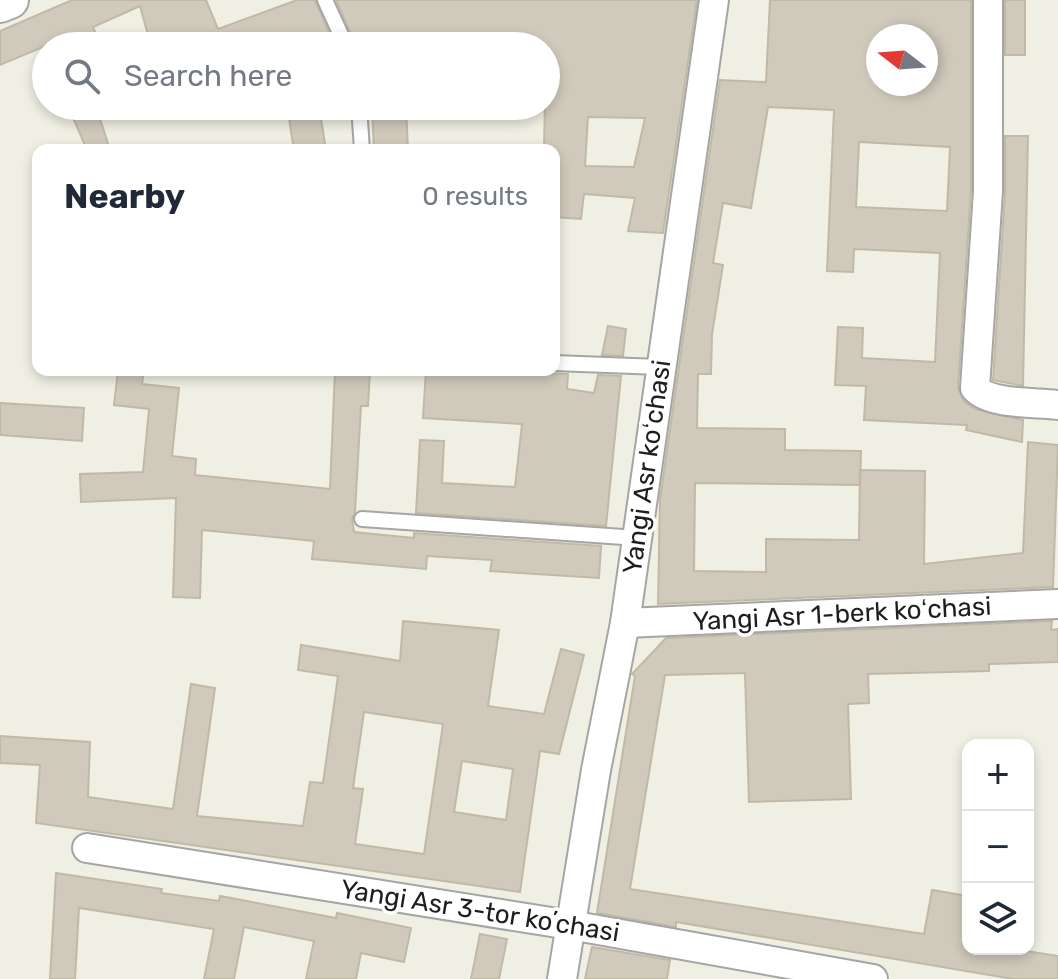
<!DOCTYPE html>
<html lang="en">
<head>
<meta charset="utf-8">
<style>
  body { margin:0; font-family:Rubik,sans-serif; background:#f2f2f3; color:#1f2937 }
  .controls { position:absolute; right:24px; bottom:24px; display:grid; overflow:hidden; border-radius:16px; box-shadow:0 4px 12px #0003 }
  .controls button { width:72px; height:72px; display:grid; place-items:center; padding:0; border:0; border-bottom:2px solid #e0e1e3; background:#fff; color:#1f2937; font:40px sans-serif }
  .compass { position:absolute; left:866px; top:24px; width:72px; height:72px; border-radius:50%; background:#fff; box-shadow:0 4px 12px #0003; rotate:287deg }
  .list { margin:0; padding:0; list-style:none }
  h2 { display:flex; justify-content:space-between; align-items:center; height:104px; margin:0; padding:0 32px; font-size:34px }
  h2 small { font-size:26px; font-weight:400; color:#747a83 }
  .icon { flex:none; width:44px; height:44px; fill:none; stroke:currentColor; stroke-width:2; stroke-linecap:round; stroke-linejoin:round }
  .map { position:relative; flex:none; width:1058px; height:979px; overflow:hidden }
  .search { position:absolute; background:#fff; box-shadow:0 4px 12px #0003; left:32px; top:32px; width:528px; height:88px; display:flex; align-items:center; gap:20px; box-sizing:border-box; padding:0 28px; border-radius:44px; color:#747a83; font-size:30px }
  .panel { position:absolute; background:#fff; box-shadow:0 4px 12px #0003; left:32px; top:144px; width:528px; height:232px; border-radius:16px }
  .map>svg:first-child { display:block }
</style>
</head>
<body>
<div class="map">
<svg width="1058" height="979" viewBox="0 0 1058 979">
  <rect width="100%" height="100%" fill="#f0efe3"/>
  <g fill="#d0cabc" stroke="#c2b9a5" stroke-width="2" fill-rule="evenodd">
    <polygon points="72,0 206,0 218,29 297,0 315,0 335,46 151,46 140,6 93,27 101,46 45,46 0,65 0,31"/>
    <path d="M336,0H697L663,233L628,231L635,198L584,194L581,219L554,217V150H544L546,46H356ZM588,117L645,118L634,167L585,166Z"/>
    <path d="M770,0H971V190L958,388L964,401L975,409L1023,420L1022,442L966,430L967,425L864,420L866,386L835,385L838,327L863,328L862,358L935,362L940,253L854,249L853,272L827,271L834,110L768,107L751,208L723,203L713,263L723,265L712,334L711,374H698L697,428L785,429V450L861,451L860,485L695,483L694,571L766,572V539L859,540L860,470L925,471L924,564L1023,553L1028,442L1058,445L1053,587L658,604L660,499L720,80L766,82ZM878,36H926V84H878ZM859,142L950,147L947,211L856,207Z"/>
    <rect x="1005" y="0" width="20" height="55"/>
    <polygon points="68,106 96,106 110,150 87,150"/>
    <polygon points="287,106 319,106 326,150 294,150"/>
    <polygon points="372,106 406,106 408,150 374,150"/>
    <polygon points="1005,136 1028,136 1023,386 993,380 1005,192"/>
    <polygon points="608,326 626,329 623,356 602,355"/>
    <polygon points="118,370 144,370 142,384 179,388 172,456 196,459 195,475 330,489 335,370 370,370 368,406 361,406 355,512 352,519 354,532 414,538 414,533 601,546 599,578 490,571 492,560 427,556 426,569 312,559 314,541 202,530 200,598 173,597 176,498 81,502 80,474 143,472 149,409 114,405"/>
    <polygon points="426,370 568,374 567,389 594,393 598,375 621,376 606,526 416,513 420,440 444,441 442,483 515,487 522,424 423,418"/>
    <polygon points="0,403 84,408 82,441 0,435"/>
    <path d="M403,621L499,630L488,706L544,714L561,649L584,655L559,754L540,751L520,892L36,823L40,765L0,763V736L90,742L88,797L173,809L191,684L215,688L197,816L303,826L310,782L323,783L338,676L298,670L301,645L400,661ZM364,712L443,724L424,854L355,844L363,789L353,788ZM462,761L513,769L506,820L454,812Z"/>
    <polygon points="1052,621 1051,630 1058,629 1058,662 989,664 989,671 868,674 869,703 848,704 851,799 749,802 745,673 665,675 630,889 924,934 932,890 968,896 968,949 1012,949 1058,956 1058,979 1013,979 676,922 676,927 597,913 635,676 632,674 666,638"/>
    <polygon points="56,873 162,889 161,893 219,901 220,896 336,918 337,913 411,928 404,962 361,953 356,979 306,979 314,941 244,927 234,979 204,979 214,929 79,908 75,979 50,979"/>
    <polygon points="480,934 507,939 499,979 471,979"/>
    <polygon points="592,947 670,960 667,979 585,979"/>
  </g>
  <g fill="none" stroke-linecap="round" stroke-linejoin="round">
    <defs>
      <g id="service">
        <polyline points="325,0 346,46"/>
        <polyline points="359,106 362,150"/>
        <polyline points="554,363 660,367"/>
        <polyline points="362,519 638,538"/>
      </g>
      <g id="minor">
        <path d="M988,0V191L975,388C990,405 1035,402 1058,405"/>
        <polyline points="625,623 1058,604"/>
        <polyline points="87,848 570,925 873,979"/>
        <polyline points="562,979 596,770 625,623 714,0"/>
      </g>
      <polyline id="tertiary" points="0,4 10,0"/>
    </defs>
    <use href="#service" stroke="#a5a5a5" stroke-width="18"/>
    <use href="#minor" stroke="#a5a5a5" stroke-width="32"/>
    <use href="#tertiary" stroke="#a5a5a5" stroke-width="40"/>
    <use href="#service" stroke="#fff" stroke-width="14"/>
    <use href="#minor" stroke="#fff" stroke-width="28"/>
    <use href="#tertiary" stroke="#fff" stroke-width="36"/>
  </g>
  <g text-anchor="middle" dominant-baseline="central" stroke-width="7" stroke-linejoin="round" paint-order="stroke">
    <g font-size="26" fill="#1e1e1e" stroke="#fff">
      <text transform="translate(647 467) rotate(-82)">Yangi Asr koʻchasi</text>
      <text transform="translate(842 614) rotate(-3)">Yangi Asr 1-berk koʻchasi</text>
      <text transform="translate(480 911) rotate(9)">Yangi Asr 3-tor koʼchasi</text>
    </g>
  </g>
</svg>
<div class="controls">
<button>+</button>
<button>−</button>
<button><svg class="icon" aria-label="layers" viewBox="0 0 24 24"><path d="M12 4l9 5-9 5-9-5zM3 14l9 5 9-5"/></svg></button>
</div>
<svg class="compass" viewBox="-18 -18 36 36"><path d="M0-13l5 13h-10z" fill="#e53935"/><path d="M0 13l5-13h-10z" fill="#747a83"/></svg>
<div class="search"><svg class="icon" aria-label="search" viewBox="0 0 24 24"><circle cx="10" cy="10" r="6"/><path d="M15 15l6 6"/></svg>Search here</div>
<section class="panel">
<h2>Nearby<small>0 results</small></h2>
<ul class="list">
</ul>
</section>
</div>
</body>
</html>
